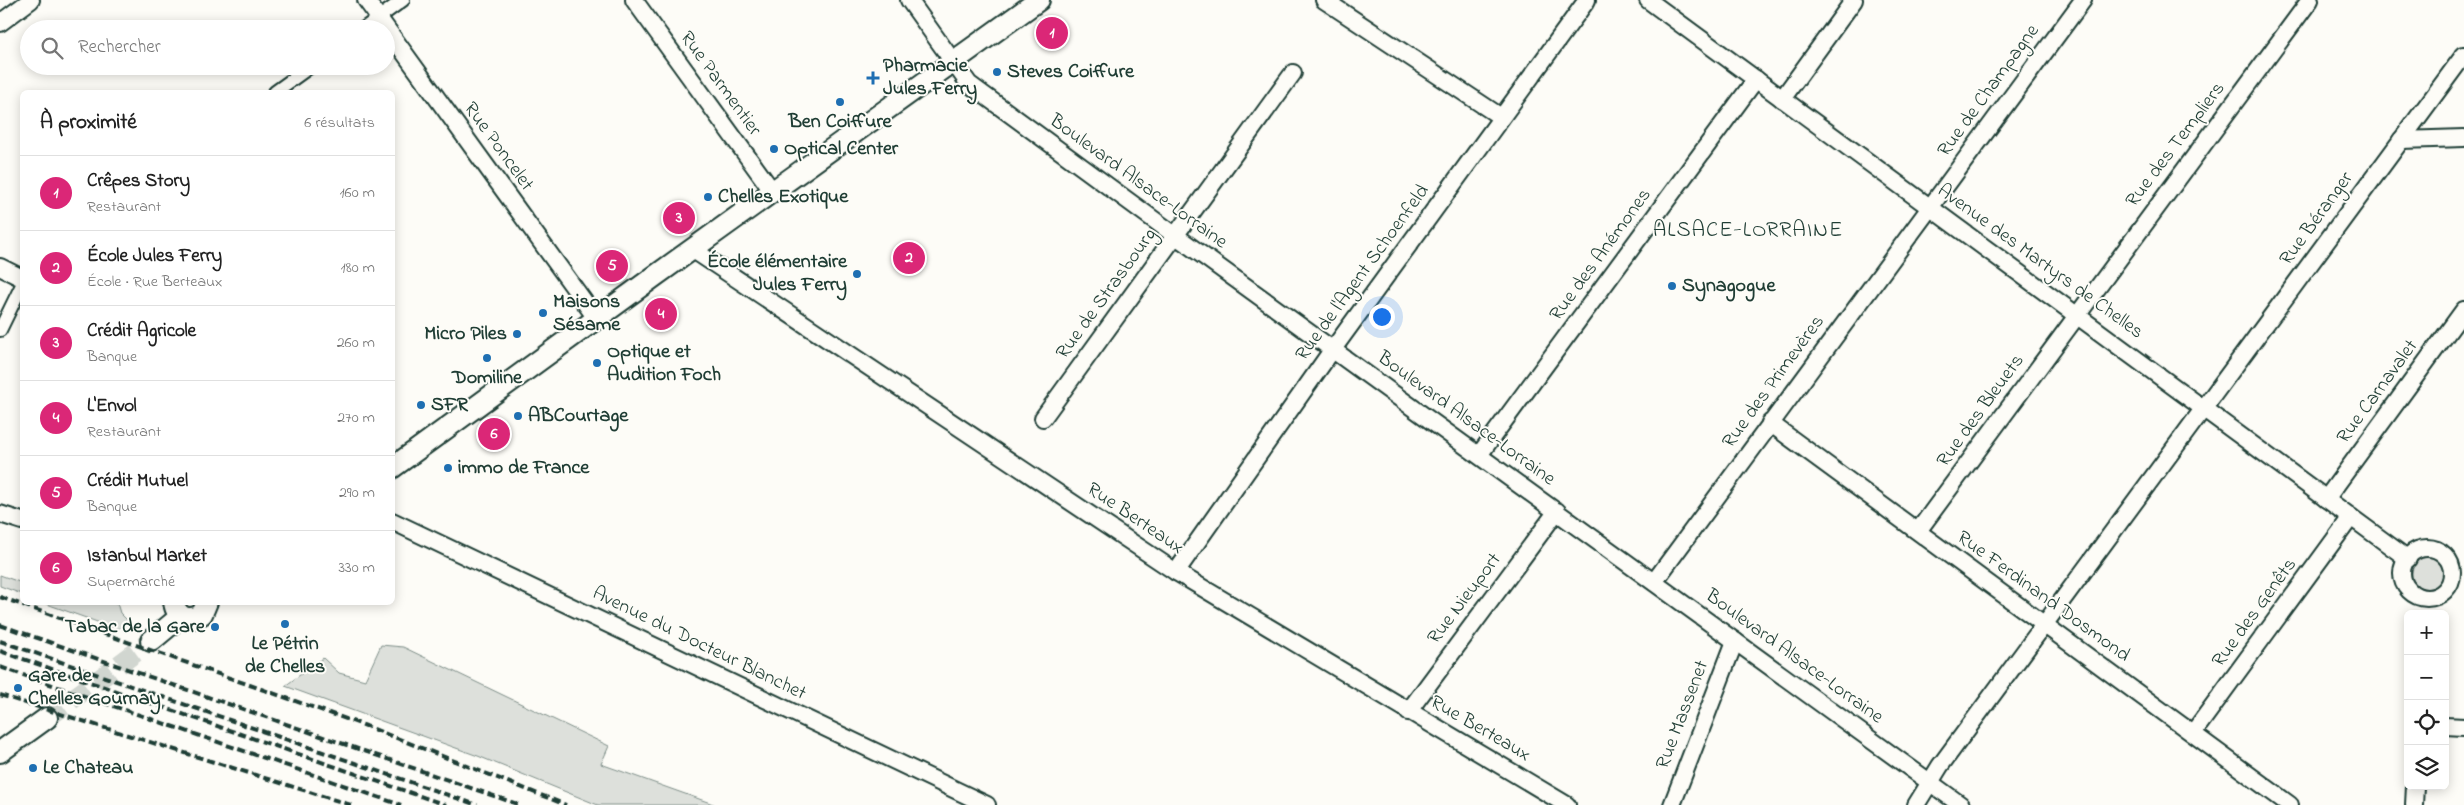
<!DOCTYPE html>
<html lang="fr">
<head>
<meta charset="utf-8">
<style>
  body { margin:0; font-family:"Indie Flower",sans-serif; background:#f6f6f6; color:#222 }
  .controls { position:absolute; right:15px; bottom:15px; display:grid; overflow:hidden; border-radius:8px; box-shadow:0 2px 12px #0003 }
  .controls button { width:45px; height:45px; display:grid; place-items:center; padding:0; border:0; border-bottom:1px solid #e0e0e0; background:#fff; color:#222; font:25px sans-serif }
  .you { position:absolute; left:1381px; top:316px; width:18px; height:18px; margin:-12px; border:4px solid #fff; border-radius:50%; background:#1a73e8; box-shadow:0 0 0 8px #1a73e833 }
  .badge { display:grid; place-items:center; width:32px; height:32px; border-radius:50%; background:#db2777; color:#fff; font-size:16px; font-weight:700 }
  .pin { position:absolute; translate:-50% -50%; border:2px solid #fff; box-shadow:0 1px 5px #0006 }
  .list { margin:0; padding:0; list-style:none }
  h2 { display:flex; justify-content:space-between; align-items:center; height:65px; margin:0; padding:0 20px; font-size:21px }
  h2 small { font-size:16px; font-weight:400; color:#767676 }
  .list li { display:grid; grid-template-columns:32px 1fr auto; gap:15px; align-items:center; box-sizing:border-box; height:75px; padding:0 20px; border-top:1px solid #e0e0e0 }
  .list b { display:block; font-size:19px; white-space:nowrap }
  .list p { margin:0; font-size:16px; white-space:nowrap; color:#767676 }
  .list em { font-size:16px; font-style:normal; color:#767676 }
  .icon { flex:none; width:28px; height:28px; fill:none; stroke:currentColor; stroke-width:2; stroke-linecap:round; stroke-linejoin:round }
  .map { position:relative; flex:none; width:2464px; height:805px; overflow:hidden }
  .search { position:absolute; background:#fff; box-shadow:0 2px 12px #0003; left:20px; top:20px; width:375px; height:55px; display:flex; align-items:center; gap:12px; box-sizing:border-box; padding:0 18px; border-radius:28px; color:#767676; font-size:19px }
  .panel { position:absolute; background:#fff; box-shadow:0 2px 12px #0003; left:20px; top:90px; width:375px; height:515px; border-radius:8px }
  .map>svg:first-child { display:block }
</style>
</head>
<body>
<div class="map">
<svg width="2464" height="805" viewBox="0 0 2464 805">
  <rect width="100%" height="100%" fill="#fdfcf7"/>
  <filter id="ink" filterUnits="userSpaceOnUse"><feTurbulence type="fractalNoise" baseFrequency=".02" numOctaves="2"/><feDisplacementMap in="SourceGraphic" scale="10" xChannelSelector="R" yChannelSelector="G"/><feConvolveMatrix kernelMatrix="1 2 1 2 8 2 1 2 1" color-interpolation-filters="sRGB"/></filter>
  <g filter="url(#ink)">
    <g fill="#dde0db" stroke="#7e8e88">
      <circle cx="2429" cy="574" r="17"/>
      <polygon points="0,575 22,583 22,594 0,586"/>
      <polygon points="44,603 117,603 120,613 129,622 117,629"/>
      <polygon points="381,645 403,647 609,746 601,764 716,805 598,805 478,756 285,686 323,658 339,673 365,680"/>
    </g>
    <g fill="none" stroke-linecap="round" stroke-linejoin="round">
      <polyline stroke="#d1d6d0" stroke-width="20" stroke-dasharray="20 10" stroke-linecap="butt" points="47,718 151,641"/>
      <defs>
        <g id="pedestrian">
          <polyline points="363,29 403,0"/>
          <polyline points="275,92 311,66"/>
          <polyline points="0,330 22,285"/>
        </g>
        <g id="minor">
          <polyline points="366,0 596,318"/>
          <polyline points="634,0 773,192"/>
          <polyline points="909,0 969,84 1176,236 1961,805"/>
          <polyline points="1324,0 1501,117"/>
          <polyline points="1648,0 2408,559"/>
          <polyline points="0,23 31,0"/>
          <polyline points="1782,99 1854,0"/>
          <polyline points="2401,140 2464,138"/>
          <polyline points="692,249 1176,572 1567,805"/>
          <polyline points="0,267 22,278"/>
          <polyline points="1043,418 1293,73"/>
          <polyline points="1770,423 2290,805"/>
          <polyline points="1479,455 1756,79"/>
          <polyline points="2326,499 2464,310"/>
          <polyline points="0,514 22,521"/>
          <polyline points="392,521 987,805"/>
          <polyline points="1918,531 2310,0"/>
          <circle cx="2427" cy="573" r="25"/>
          <polyline points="1176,572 1328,356 1587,0"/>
          <polyline points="1654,582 2083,0"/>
          <polyline points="1408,712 1557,511"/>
          <polyline points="2445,726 2464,727"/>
          <polyline points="2193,733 2351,517"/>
          <polyline points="1672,805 1735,641"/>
          <polyline points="1916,805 1940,766 2464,55"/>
          <polyline points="2414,805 2415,786"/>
        </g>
        <g id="tertiary">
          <polyline points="392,468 655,276 1039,0"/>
          <path d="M174,602C176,618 190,622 202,614L207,602"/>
          <polyline points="151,641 181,616"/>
          <polyline points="0,752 47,718"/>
        </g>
      </defs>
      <use href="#pedestrian" stroke="#1f3d34" stroke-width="16"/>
      <use href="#minor" stroke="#1f3d34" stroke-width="20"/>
      <use href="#tertiary" stroke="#1f3d34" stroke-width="24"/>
      <use href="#pedestrian" stroke="#fdfcf7" stroke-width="12"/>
      <use href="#minor" stroke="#fdfcf7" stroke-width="16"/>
      <use href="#tertiary" stroke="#fdfcf7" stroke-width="20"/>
      <g stroke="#1f3d34" stroke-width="4" stroke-dasharray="8 4" stroke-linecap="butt">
        <polyline points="0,597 366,726 566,805"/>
        <polyline points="0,625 520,805"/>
        <polyline points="0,641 477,805"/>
        <polyline points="0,651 446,805"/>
        <polyline points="0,667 401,805"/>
        <polyline points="0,695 351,805"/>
      </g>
    </g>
  </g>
  <g fill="#1f6fb2" stroke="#fdfcf7" stroke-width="2">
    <circle cx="997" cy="72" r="5"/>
    <path d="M870.5 70.5h5v5h5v5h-5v5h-5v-5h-5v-5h5z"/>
    <circle cx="840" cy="102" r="5"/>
    <circle cx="774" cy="149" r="5"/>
    <circle cx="708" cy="197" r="5"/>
    <circle cx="857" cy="274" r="5"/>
    <circle cx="1672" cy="286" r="5"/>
    <circle cx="543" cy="313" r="5"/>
    <circle cx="517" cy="334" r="5"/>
    <circle cx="487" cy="358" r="5"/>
    <circle cx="597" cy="363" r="5"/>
    <circle cx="421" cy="405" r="5"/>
    <circle cx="518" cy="416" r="5"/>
    <circle cx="448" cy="468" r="5"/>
    <circle cx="285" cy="624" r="5"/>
    <circle cx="215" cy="627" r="5"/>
    <circle cx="18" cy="688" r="5"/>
    <circle cx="33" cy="768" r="5"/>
  </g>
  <g text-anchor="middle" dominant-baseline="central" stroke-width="4" stroke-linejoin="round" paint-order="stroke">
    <g font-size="20" font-weight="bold" fill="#1f3d34" stroke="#fdfcf7" text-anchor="start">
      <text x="883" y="66">Pharmacie<tspan x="883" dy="23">Jules Ferry</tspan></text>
      <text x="1007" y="72">Steves Coiffure</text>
      <text x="840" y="122" text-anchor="middle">Ben Coiffure</text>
      <text x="784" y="149">Optical Center</text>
      <text x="718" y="197">Chelles Exotique</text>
      <text x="847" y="262" text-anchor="end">École élémentaire<tspan x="847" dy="23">Jules Ferry</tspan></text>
      <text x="1682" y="286">Synagogue</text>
      <text x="553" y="302">Maisons<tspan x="553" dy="23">Sésame</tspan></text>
      <text x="507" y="334" text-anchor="end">Micro Piles</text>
      <text x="607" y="352">Optique et<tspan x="607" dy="23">Audition Foch</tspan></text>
      <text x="487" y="378" text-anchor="middle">Domiline</text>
      <text x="431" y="405">SFR</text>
      <text x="528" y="416">ABCourtage</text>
      <text x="458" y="468">immo de France</text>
      <text x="205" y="627" text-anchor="end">Tabac de la Gare</text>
      <text x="285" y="644" text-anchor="middle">Le Pétrin<tspan x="285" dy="23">de Chelles</tspan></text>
      <text x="28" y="676">Gare de<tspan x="28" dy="23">Chelles Gournay</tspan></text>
      <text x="43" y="768">Le Chateau</text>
    </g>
    <g font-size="20" fill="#1f3d34" stroke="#fdfcf7">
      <text transform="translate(720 84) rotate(54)">Rue Parmentier</text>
      <text transform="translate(1989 91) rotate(-54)">Rue de Champagne</text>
      <text transform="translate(2176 145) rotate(-53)">Rue des Templiers</text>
      <text transform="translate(498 147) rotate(54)">Rue Poncelet</text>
      <text transform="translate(1138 182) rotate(36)">Boulevard Alsace-Lorraine</text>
      <text transform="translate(2317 219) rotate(-54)">Rue Béranger</text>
      <text transform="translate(1601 255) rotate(-54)">Rue des Anémones</text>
      <text transform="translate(2040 262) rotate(36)">Avenue des Martyrs de Chelles</text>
      <text transform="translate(1363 273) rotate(-54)">Rue de l'Agent Schoenfeld</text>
      <text transform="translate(1107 294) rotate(-54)">Rue de Strasbourg</text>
      <text transform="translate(1774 382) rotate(-54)">Rue des Primevères</text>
      <text transform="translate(2378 392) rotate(-54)">Rue Carnavalet</text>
      <text transform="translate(1981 411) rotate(-54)">Rue des Bleuets</text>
      <text transform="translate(1466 419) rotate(36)">Boulevard Alsace-Lorraine</text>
      <text transform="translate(1135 519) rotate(34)">Rue Berteaux</text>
      <text transform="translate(2043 597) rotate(36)">Rue Ferdinand Dosmond</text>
      <text transform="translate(1465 599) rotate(-53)">Rue Nieuport</text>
      <text transform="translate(2255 613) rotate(-54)">Rue des Genêts</text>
      <text transform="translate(699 644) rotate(26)">Avenue du Docteur Blanchet</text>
      <text transform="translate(1794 657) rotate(36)">Boulevard Alsace-Lorraine</text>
      <text transform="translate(1683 715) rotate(-69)">Rue Massenet</text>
      <text transform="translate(1480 729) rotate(30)">Rue Berteaux</text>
    </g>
    <g font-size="22" letter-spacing="1" fill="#1f3d34" stroke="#fdfcf7">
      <text x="1748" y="231">ALSACE-LORRAINE</text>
    </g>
  </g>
</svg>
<div class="controls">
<button>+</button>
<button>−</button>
<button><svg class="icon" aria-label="locate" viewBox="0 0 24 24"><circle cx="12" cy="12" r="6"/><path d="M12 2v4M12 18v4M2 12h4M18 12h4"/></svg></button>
<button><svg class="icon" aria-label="layers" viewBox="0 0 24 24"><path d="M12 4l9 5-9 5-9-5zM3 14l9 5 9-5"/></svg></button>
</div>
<div class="you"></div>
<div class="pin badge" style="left:1052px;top:33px">1</div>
<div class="pin badge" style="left:909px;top:258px">2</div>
<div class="pin badge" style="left:679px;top:218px">3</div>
<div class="pin badge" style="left:661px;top:314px">4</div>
<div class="pin badge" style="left:612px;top:266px">5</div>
<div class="pin badge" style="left:494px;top:434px">6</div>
<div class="search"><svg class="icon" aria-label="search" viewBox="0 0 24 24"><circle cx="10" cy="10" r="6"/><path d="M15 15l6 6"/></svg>Rechercher</div>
<section class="panel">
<h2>À proximité<small>6 résultats</small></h2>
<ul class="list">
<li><span class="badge">1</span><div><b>Crêpes Story</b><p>Restaurant</p></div><em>160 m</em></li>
<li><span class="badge">2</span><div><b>École Jules Ferry</b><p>École · Rue Berteaux</p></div><em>180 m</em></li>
<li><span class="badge">3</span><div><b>Crédit Agricole</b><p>Banque</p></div><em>260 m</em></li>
<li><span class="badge">4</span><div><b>L'Envol</b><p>Restaurant</p></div><em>270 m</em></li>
<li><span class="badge">5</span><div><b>Crédit Mutuel</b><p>Banque</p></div><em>290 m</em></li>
<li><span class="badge">6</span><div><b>Istanbul Market</b><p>Supermarché</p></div><em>330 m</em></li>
</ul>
</section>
</div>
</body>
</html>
